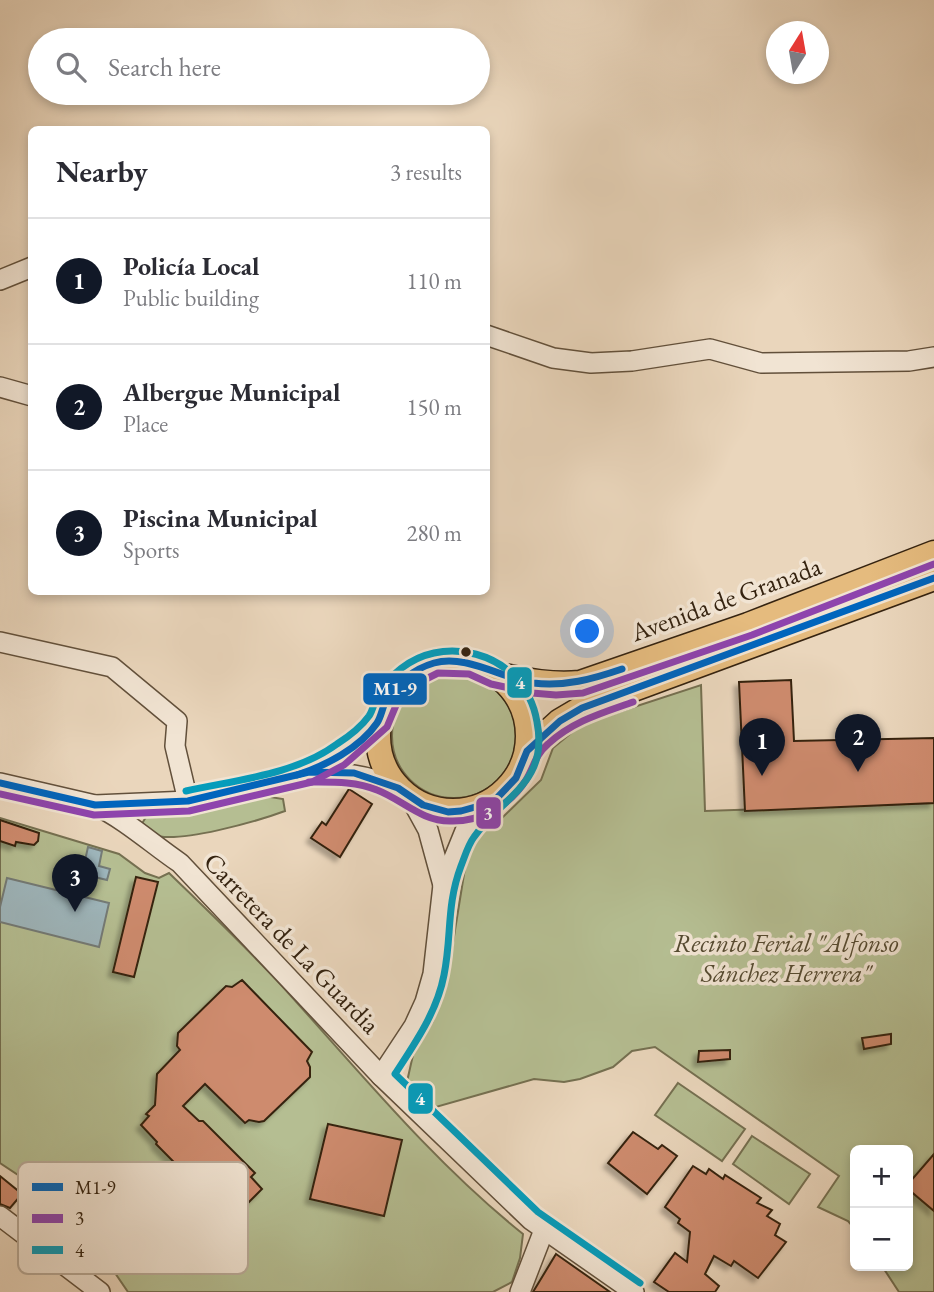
<!DOCTYPE html>
<html lang="en">
<head>
<meta charset="utf-8">
<style>
  body { margin:0; font-family:"EB Garamond",serif; background:#f7f7f7; color:#2b2b33 }
  .controls { position:absolute; right:21px; bottom:21px; display:grid; overflow:hidden; border-radius:10px; box-shadow:0 4px 10px #0003 }
  .controls button { width:63px; height:63px; display:grid; place-items:center; padding:0; border:0; border-bottom:2px solid #e1e1e2; background:#fff; color:#2b2b33; font:35px sans-serif }
  .compass { position:absolute; left:766px; top:21px; width:63px; height:63px; border-radius:50%; background:#fff; box-shadow:0 4px 10px #0003; rotate:11deg }
  .you { position:absolute; left:588px; top:632px; width:24px; height:24px; margin:-18px; border:5px solid #fff; border-radius:50%; background:#1a73e8; box-shadow:0 0 0 10px #1a73e833 }
  .badge { display:grid; place-items:center; width:46px; height:46px; border-radius:50%; background:#111827; color:#fff; font-size:23px; font-weight:700 }
  .pin { position:absolute; translate:-50% -58px; filter:drop-shadow(0 2px 4px #0008) }
  .pin::after { content:''; position:absolute; top:37px; width:24px; height:21px; background:inherit; clip-path:polygon(0 0,100% 0,50% 100%) }
  .list { margin:0; padding:0; list-style:none }
  h2 { display:flex; justify-content:space-between; align-items:center; height:91px; margin:0; padding:0 28px; font-size:30px }
  h2 small { font-size:23px; font-weight:400; color:#7c7c81 }
  .list li { display:grid; grid-template-columns:46px 1fr auto; gap:21px; align-items:center; box-sizing:border-box; height:126px; padding:0 28px; border-top:2px solid #e1e1e2 }
  .list b { display:block; font-size:26px; white-space:nowrap }
  .list p { margin:0; font-size:23px; white-space:nowrap; color:#7c7c81 }
  .list em { font-size:23px; font-style:normal; color:#7c7c81 }
  .icon { flex:none; width:38px; height:38px; fill:none; stroke:currentColor; stroke-width:2; stroke-linecap:round; stroke-linejoin:round }
  .map { position:relative; flex:none; width:934px; height:1292px; overflow:hidden }
  .search { position:absolute; background:#fff; box-shadow:0 4px 10px #0003; left:28px; top:28px; width:462px; height:77px; display:flex; align-items:center; gap:18px; box-sizing:border-box; padding:0 24px; border-radius:38px; color:#7c7c81; font-size:26px }
  .panel { position:absolute; background:#fff; box-shadow:0 4px 10px #0003; left:28px; top:126px; width:462px; height:469px; border-radius:10px }
  .map>svg:first-child { display:block }
</style>
</head>
<body>
<div class="map">
<svg width="934" height="1292" viewBox="0 0 934 1292">
  <defs>
    <filter id="shadow"><feDropShadow dx="-4.5" dy="4.5" stdDeviation="2" flood-color="#0004"/></filter>
  </defs>
  <rect width="100%" height="100%" fill="#ead6bc"/>
  <filter id="stains"><feTurbulence type="fractalNoise" baseFrequency=".00286" numOctaves="4"/><feColorMatrix values="0 0 0 0 .2 0 0 0 0 .09 0 0 0 0 .02 0 0 0 .5 -.17"/></filter>
  <radialGradient id="worn" r=".72"><stop offset=".6" stop-color="#630" stop-opacity="0"/><stop offset="1" stop-color="#630" stop-opacity=".3"/></radialGradient>
  <g fill="#b5be92" stroke="#757051" stroke-width="2">
    <circle cx="454" cy="736" r="62"/>
    <polygon points="701,685 705,811 934,803 934,1292 899,1292 882,1266 908,1266 908,1150 855,1150 855,1229 848,1221 818,1207 839,1176 655,1047 632,1051 613,1067 580,1079 564,1082 534,1079 429,1109 406,1086 413,1055 433,1021 446,986 465,868 473,844 487,825 502,818 541,780 553,748 582,724"/>
    <path d="M258,795L283,799L285,811C258,821 179,844 153,835C148,834 145,829 141,825L148,814L232,805Z"/>
    <path d="M0,818L119,854L145,873L159,878L169,873C207,910 246,947 282,986C359,1071 433,1162 523,1234L520,1258L512,1282L493,1292H128L100,1251L50,1216L24,1179L0,1163Z"/>
    <polygon points="678,1083 745,1129 722,1161 655,1115"/>
    <polygon points="752,1136 810,1174 789,1204 733,1164"/>
  </g>
  <g fill="#9eb6bc" stroke="#747b77" stroke-width="2">
    <polygon points="88,847 102,851 99,866 110,869 107,880 82,874"/>
    <polygon points="7,878 109,903 99,947 0,922 0,907"/>
  </g>
  <g fill="#ce8b6e" stroke="#352310" stroke-width="2" filter="url(#shadow)">
    <polygon points="791,680 794,741 934,738 934,803 745,811 739,682"/>
    <polygon points="349,789 372,804 340,857 311,838 322,822 326,825"/>
    <polygon points="0,820 39,833 38,841 34,845 16,842 15,846 0,841"/>
    <polygon points="136,877 158,882 134,977 113,972"/>
    <polygon points="242,980 312,1052 307,1061 310,1067 310,1077 264,1121 259,1122 249,1120 245,1123 205,1084 183,1106 199,1121 203,1121 255,1173 251,1177 262,1189 231,1220 156,1144 157,1142 141,1125 149,1116 146,1114 155,1105 157,1074 180,1050 177,1046 178,1033 226,986 232,987"/>
    <polygon points="891,1034 891,1044 864,1049 862,1038"/>
    <polygon points="730,1050 730,1059 698,1062 699,1051"/>
    <polygon points="328,1124 402,1140 384,1216 310,1199"/>
    <polygon points="633,1132 658,1149 662,1145 677,1156 647,1194 608,1163"/>
    <polygon points="934,1154 934,1211 908,1189 908,1184"/>
    <polygon points="693,1166 706,1174 709,1169 723,1179 725,1175 761,1198 757,1203 772,1210 767,1216 780,1224 775,1235 786,1242 758,1278 734,1261 731,1266 714,1256 705,1274 719,1286 715,1292 669,1292 654,1282 675,1253 687,1262 690,1232 678,1223 680,1219 665,1207"/>
    <polygon points="0,1176 22,1194 10,1208 0,1204"/>
    <polygon points="556,1254 610,1292 533,1292"/>
  </g>
  <g fill="none" stroke-linecap="round" stroke-linejoin="round">
    <defs>
      <g id="minor">
        <polyline points="0,280 32,267"/>
        <polyline points="486,335 553,358 591,363 632,361 710,349 761,363 909,361 934,357"/>
        <polyline points="0,387 32,396"/>
        <polyline points="0,642 112,667 177,721 175,746 188,801"/>
        <path d="M310,772C343,773 366,774 398,788"/>
        <polyline points="0,783 95,805 188,801 309,772 339,756 379,721"/>
        <polyline points="411,799 428,830 443,885"/>
        <path d="M95,805C126,820 152,844 180,863L381,1076L531,1220L634,1292"/>
        <polyline points="381,1076 414,1026 425,1002 433,974 443,885 465,831 497,798"/>
        <polyline points="0,1216 100,1292"/>
        <polyline points="520,1292 544,1230"/>
      </g>
      <g id="major">
        <circle cx="453" cy="736" r="75"/>
        <path d="M494,674C524,680 550,686 580,683L748,625L934,553"/>
        <polyline points="527,751 560,721 582,708 934,578"/>
      </g>
    </defs>
    <use href="#minor" stroke="#62503b" stroke-width="22"/>
    <use href="#major" stroke="#352310" stroke-width="27"/>
    <use href="#minor" stroke="#f1e4d3" stroke-width="19"/>
    <use href="#major" stroke="#e5bb7e" stroke-width="24"/>
    <defs>
      <g id="bus-1">
        <path d="M297,775C325,766 360,748 377,723C381,717 382,709 385,703C395,684 413,669 434,663C466,654 501,678 533,683C564,687 593,679 622,669"/>
        <polyline points="0,783 95,805 188,801 309,772 354,773 398,788 423,805 448,812 461,811 486,804 497,798 516,778 527,751 560,721 582,708 934,578"/>
      </g>
      <g id="bus-2">
        <path d="M309,782C332,782 356,781 377,790C403,800 421,821 450,821C480,822 510,806 526,780C534,767 535,755 548,744C573,721 602,713 633,702"/>
        <polyline points="0,794 94,815 189,811 312,782 344,765 387,727 397,703 410,687 438,673 469,674 491,684 532,693 556,695 583,693 752,635 934,564"/>
      </g>
      <path id="bus-3" d="M186,791C235,780 295,775 337,744C348,737 361,727 369,716C373,710 374,703 377,696C389,675 410,658 434,653C461,647 493,655 513,675C526,688 534,704 537,722C549,783 503,796 474,837C468,845 465,856 461,866C446,906 452,936 444,975C437,1012 415,1043 395,1074L538,1212L640,1283"/>
    </defs>
    <use href="#bus-1" stroke="#f1e4d3" stroke-width="12"/>
    <use href="#bus-2" stroke="#f1e4d3" stroke-width="12"/>
    <use href="#bus-3" stroke="#f1e4d3" stroke-width="12"/>
    <use href="#bus-1" stroke="#0065bd" stroke-width="7"/>
    <use href="#bus-2" stroke="#8e44ad" stroke-width="7"/>
    <use href="#bus-3" stroke="#059cbb" stroke-width="7"/>
  </g>
  <circle fill="#352310" stroke="#f1e4d3" stroke-width="2.5" cx="466" cy="652" r="6"/>
  <g text-anchor="middle" dominant-baseline="central" stroke-width="7" stroke-linejoin="round" paint-order="stroke">
    <g font-size="26" fill="#352310" stroke="#f1e4d3">
      <text transform="translate(726 599) rotate(-20)">Avenida de Granada</text>
      <text transform="translate(292 943) rotate(46)">Carretera de La Guardia</text>
    </g>
    <g font-size="26" font-style="italic" fill="#554a30" stroke="#f1e4d3">
      <text x="786" y="943">Recinto Ferial "Alfonso<tspan x="786" dy="30">Sánchez Herrera"</tspan></text>
    </g>
  </g>
  <rect x="18" y="1162" width="230" height="112" rx="10" fill="#f1e4d3" stroke="#b9aa98" stroke-width="2"/>
  <rect x="32" y="1183" width="31" height="8" fill="#0065bd"/>
  <rect x="32" y="1214" width="31" height="9" fill="#8e44ad"/>
  <rect x="32" y="1246" width="31" height="8" fill="#059cbb"/>
  <g font-size="19" fill="#352310">
    <text x="75" y="1194">M1-9</text>
    <text x="75" y="1225">3</text>
    <text x="75" y="1257">4</text>
  </g>
  <g stroke="#f1e4d3" stroke-width="2.5">
    <rect x="506" y="666" width="27" height="33" rx="7" fill="#059cbb"/>
    <rect x="362" y="672" width="66" height="34" rx="7" fill="#0065bd"/>
    <rect x="475" y="796" width="27" height="34" rx="7" fill="#8e44ad"/>
    <rect x="407" y="1082" width="27" height="33" rx="7" fill="#059cbb"/>
  </g>
  <g font-size="19" text-anchor="middle" font-weight="bold" fill="#fff">
    <text x="520" y="689">4</text>
    <text x="395" y="695">M1-9</text>
    <text x="488" y="820">3</text>
    <text x="420" y="1105">4</text>
  </g>
  <rect width="100%" height="100%" filter="url(#stains)"/>
  <rect width="100%" height="100%" fill="url(#worn)"/>
</svg>
<div class="controls">
<button>+</button>
<button>−</button>
</div>
<svg class="compass" viewBox="-18 -18 36 36"><path d="M0-13l5 13h-10z" fill="#e53935"/><path d="M0 13l5-13h-10z" fill="#7c7c81"/></svg>
<div class="you"></div>
<div class="pin badge" style="left:762px;top:776px">1</div>
<div class="pin badge" style="left:858px;top:772px">2</div>
<div class="pin badge" style="left:75px;top:912px">3</div>
<div class="search"><svg class="icon" aria-label="search" viewBox="0 0 24 24"><circle cx="10" cy="10" r="6"/><path d="M15 15l6 6"/></svg>Search here</div>
<section class="panel">
<h2>Nearby<small>3 results</small></h2>
<ul class="list">
<li><span class="badge">1</span><div><b>Policía Local</b><p>Public building</p></div><em>110 m</em></li>
<li><span class="badge">2</span><div><b>Albergue Municipal</b><p>Place</p></div><em>150 m</em></li>
<li><span class="badge">3</span><div><b>Piscina Municipal</b><p>Sports</p></div><em>280 m</em></li>
</ul>
</section>
</div>
</body>
</html>
